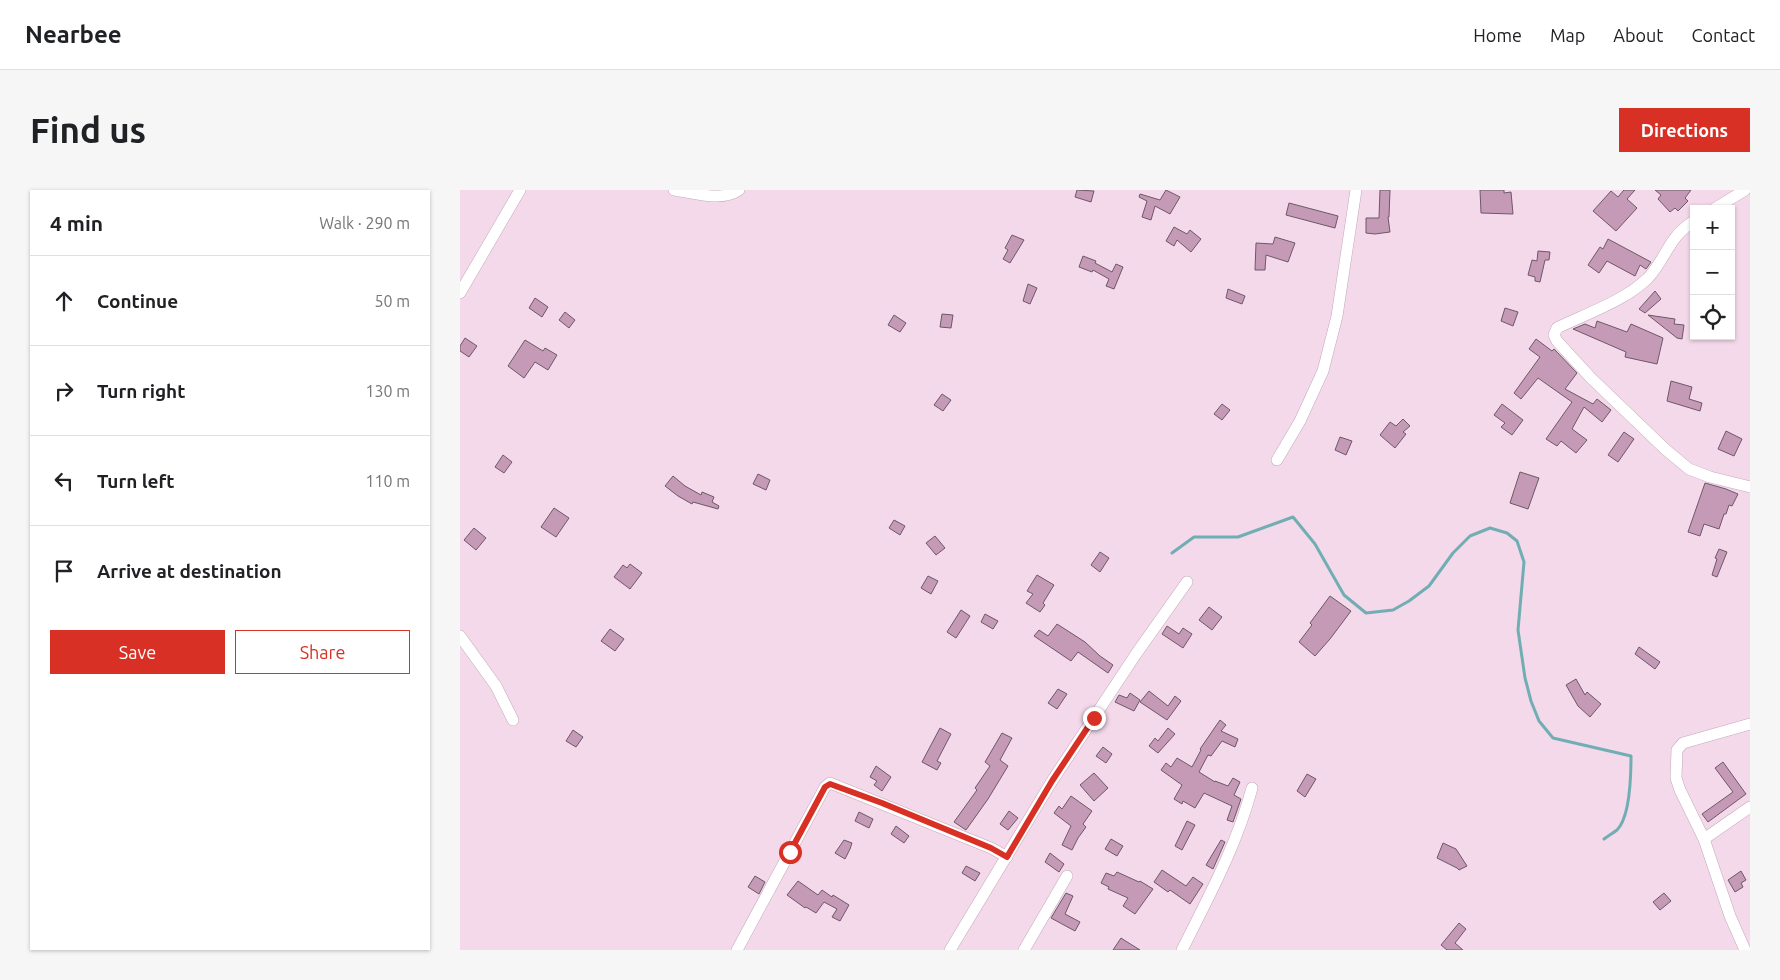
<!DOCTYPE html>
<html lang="en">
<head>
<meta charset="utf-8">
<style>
  body { margin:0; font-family:Ubuntu,sans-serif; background:#f6f6f6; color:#202124 }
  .controls { position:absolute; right:15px; top:15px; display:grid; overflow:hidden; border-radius:0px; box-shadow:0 1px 4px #0004 }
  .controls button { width:45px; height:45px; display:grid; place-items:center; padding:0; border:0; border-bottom:1px solid #e0e0e0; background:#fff; color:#202124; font:25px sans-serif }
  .stop { position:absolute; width:15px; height:15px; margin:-11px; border:4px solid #d93025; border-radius:50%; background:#fff }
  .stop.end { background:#d93025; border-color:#fff; box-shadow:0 1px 5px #0008 }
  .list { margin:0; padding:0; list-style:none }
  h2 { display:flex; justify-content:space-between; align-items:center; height:65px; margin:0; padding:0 20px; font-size:21px }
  h2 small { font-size:16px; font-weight:400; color:#757577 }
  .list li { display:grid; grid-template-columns:32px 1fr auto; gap:15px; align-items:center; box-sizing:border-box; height:90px; padding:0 20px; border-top:1px solid #e0e0e0 }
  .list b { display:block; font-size:19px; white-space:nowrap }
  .list em { font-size:16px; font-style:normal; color:#757577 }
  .actions { display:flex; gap:10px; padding:15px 20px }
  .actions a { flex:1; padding:11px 0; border:1px solid #d93025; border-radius:0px; text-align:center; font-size:18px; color:#d93025 }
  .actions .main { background:#d93025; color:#fff }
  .icon { flex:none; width:28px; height:28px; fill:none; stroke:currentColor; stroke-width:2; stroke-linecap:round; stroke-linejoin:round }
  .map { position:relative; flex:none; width:1290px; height:760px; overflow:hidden; border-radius:0px }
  header { display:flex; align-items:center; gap:30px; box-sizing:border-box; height:70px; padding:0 25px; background:#fff; border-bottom:1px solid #e0e0e0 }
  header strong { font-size:24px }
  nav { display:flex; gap:28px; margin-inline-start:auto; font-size:18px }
  .intro { display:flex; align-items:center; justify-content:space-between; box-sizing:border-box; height:120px; padding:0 30px }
  h1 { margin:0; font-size:35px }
  .button { padding:12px 22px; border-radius:0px; background:#d93025; color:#fff; font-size:18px; font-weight:700 }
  main { display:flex; gap:30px; padding:0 30px }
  aside { flex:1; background:#fff; border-radius:0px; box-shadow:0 1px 4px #0004 }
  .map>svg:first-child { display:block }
</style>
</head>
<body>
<header>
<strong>Nearbee</strong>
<nav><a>Home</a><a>Map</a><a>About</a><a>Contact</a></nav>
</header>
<div class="intro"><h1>Find us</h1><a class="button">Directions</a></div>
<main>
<aside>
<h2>4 min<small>Walk · 290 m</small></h2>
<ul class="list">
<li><svg class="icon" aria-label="ahead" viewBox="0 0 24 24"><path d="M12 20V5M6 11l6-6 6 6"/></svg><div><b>Continue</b></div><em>50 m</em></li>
<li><svg class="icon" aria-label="right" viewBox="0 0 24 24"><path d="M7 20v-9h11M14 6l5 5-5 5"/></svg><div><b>Turn right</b></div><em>130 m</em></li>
<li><svg class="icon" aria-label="left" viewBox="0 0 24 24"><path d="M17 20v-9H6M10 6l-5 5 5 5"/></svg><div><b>Turn left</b></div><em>110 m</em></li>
<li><svg class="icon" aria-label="arrive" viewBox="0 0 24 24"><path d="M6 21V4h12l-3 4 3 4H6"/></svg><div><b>Arrive at destination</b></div></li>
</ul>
<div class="actions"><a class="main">Save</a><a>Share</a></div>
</aside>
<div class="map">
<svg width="1290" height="760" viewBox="0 0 1290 760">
  <rect width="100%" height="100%" fill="#f3d9ea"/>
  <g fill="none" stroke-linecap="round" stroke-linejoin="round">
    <path stroke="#71aeb3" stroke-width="3" d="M712,363L734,347H778L833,327L855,354L884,405L906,423L933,420L949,411L969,396L993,363L1010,346L1030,338L1047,343L1057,351L1064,372L1058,440L1065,488L1071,511L1079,531L1093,548L1171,566C1171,584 1170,627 1157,640C1153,643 1148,646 1144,649"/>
  </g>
  <g fill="#c59ab7" stroke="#6e5867">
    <polygon points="617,0 634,1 631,12 615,7"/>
    <polygon points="706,0 720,7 710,24 695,16 691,30 682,27 687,11 679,7 680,4 700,10"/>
    <polygon points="920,0 930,0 929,27 928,27 930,42 915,44 906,43 906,28 919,28"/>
    <polygon points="1020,0 1044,0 1044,3 1051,2 1053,24 1021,23"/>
    <polygon points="1164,0 1175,0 1167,9 1177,18 1156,41 1133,21 1151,1 1158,7"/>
    <polygon points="1195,0 1231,0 1225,8 1228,11 1218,21 1215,18 1210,22 1198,9 1201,5"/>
    <polygon points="829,13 878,26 875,38 826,25"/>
    <polygon points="714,37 727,44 730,40 741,49 731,62 717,50 714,56 706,51"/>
    <polygon points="552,45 564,50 550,73 543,69 548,60 545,58"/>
    <polygon points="815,47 835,53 828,72 806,65 805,80 795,80 796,53 813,54"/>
    <polygon points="1148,49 1191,72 1186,79 1180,75 1175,86 1147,71 1139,83 1128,75 1140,57 1143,59"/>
    <polygon points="1078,61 1090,62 1089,70 1085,70 1080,92 1075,91 1075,87 1068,85 1072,70 1077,71"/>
    <polygon points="623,66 636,71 635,73 652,82 656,74 663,77 654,99 646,96 649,89 633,80 632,82 619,77"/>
    <polygon points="568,94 577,98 570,114 563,111"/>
    <polygon points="768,99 785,106 782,114 766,108"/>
    <polygon points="1195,101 1201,109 1185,123 1179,119"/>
    <polygon points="75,108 88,117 82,127 69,118"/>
    <polygon points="1045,118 1058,122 1053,136 1041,131"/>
    <polygon points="105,122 115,130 109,138 99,130"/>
    <polygon points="482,124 493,125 491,138 480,137"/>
    <polygon points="434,125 446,133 440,142 428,135"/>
    <polygon points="1188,125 1215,129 1214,134 1224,135 1222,149 1217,148"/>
    <polygon points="1137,131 1167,142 1171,134 1203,148 1197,174 1165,167 1166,162 1113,139 1125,134 1135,138"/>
    <polygon points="5,148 17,156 9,167 0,161 0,156"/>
    <polygon points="1076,149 1092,161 1094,159 1117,183 1105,199 1133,214 1137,209 1151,220 1142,232 1124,217 1112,239 1127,250 1116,263 1101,251 1097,256 1086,249 1112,212 1078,188 1061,209 1054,203 1080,167 1069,159"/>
    <polygon points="65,150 83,161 85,158 97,165 88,180 75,172 64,188 48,176"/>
    <polygon points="1211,191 1232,197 1229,209 1242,213 1240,221 1207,211"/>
    <polygon points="482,204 491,210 483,221 474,215"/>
    <polygon points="762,214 770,220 762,230 754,224"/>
    <polygon points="1042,214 1063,230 1052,245 1041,237 1045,233 1034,225"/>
    <polygon points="943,229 950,236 943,242 946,244 935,258 920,245 930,232 936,236"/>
    <polygon points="1266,241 1282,249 1274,266 1258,259"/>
    <polygon points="1164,242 1174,249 1158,272 1148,265"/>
    <polygon points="880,247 892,251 886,265 875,260"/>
    <polygon points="43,265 52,272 44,283 35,277"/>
    <polygon points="1060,282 1079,288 1068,319 1050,313"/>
    <polygon points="298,284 310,290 306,300 293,294"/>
    <polygon points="213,286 225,296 241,305 242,302 254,307 252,312 259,316 258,319 233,312 232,314 218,306 205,296"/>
    <polygon points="1245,293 1266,299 1278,304 1272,316 1269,315 1266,324 1264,324 1259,339 1244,334 1240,346 1228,342"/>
    <polygon points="94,318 109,328 96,347 81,337"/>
    <polygon points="434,330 445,336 440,345 429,338"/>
    <polygon points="14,338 26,348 16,360 4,350"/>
    <polygon points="475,346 485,358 476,365 466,353"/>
    <polygon points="1259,359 1267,362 1257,387 1252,385 1257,369 1255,368"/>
    <polygon points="640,362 649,368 640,382 631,375"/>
    <polygon points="170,374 182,383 170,399 154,387 163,375 167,378"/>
    <polygon points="577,385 594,395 583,413 585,415 580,422 566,413 573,404 567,401"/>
    <polygon points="468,386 478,391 471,404 461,398"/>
    <polygon points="870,406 891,421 870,449 855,466 839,452 852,435 850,433"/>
    <polygon points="749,417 762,427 752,440 739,430"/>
    <polygon points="501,420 510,426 496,448 487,442"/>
    <polygon points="525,424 538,431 533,439 521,432"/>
    <polygon points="597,434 625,452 640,466 653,475 648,483 618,462 611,471 574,446 579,440 588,446"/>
    <polygon points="707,436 719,444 723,438 732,444 723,458 702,444"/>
    <polygon points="150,439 164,449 155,461 141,451"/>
    <polygon points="1179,457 1200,472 1195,479 1175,464"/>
    <polygon points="1116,489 1125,505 1127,502 1141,514 1130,527 1118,516 1106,495"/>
    <polygon points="598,499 607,504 597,519 588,513"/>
    <polygon points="689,501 708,516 715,506 721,511 707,530 680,512"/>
    <polygon points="670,503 680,510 674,521 655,512 659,505 667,508"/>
    <polygon points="760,530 766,535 761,541 778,549 775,557 762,551 751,566 748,565 739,582 755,592 755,591 768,596 773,588 780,592 774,605 781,609 773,632 767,630 772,616 744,603 735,618 723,611 722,614 714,609 722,595 701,580 706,573 711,577 717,568 732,577 741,560 740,559"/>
    <polygon points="480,538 491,544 477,571 481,573 477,580 462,572"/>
    <polygon points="708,538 715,544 698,563 689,556 695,548 698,551"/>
    <polygon points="113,540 123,547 116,557 106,551"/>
    <polygon points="542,543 552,548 540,570 548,576 528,609 506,640 494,632 517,600 515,598 530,576 525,572"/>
    <polygon points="643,557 652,564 646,573 636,566"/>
    <polygon points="1263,572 1286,604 1248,632 1242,624 1273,602 1255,578"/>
    <polygon points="416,576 431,587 422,601 414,595 417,591 410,587"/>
    <polygon points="634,583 648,598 634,611 620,595"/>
    <polygon points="847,584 856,589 845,607 837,601"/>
    <polygon points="611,606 632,621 623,634 626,637 618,648 612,660 602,655 611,636 594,623 599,616 602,619"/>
    <polygon points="549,621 558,628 548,640 540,634"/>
    <polygon points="399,622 413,629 409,638 395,631"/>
    <polygon points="727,631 735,635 722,660 715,656"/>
    <polygon points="436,636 449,646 444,653 431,644"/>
    <polygon points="651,649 663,656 657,666 645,659"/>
    <polygon points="384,650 392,653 390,659 385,669 375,663"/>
    <polygon points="761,650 765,652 753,679 746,675"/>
    <polygon points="983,653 996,659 1007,676 999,680 997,678 977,668"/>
    <polygon points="590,663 604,674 599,682 585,672"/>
    <polygon points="506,676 520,683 515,691 502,683"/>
    <polygon points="702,680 726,696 733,687 743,694 730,714 710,700 708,702 694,692"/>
    <polygon points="1281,681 1286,690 1281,693 1283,697 1275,702 1268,690"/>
    <polygon points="657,682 679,692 680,691 693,699 675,724 663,716 668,708 648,699 649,697 641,693 646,683 654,686"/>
    <polygon points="295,686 305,692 299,704 288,697"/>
    <polygon points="338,691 358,705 362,700 372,707 373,705 389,715 380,731 372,727 377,719 364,712 356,723 346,717 345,718 327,705"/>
    <polygon points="606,703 613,706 605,724 620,732 615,741 591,728"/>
    <polygon points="1204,703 1211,711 1200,720 1193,712"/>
    <polygon points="999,733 1006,739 995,753 1003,760 987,760 981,755"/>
    <polygon points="661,748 664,750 680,760 653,760"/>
  </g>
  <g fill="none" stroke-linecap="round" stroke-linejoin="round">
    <defs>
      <g id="minor">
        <path d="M214,0C235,3 261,12 279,0"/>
        <polyline points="1254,19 1285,0"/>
        <path d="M1234,31C1208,47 1206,69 1188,88C1166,110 1126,124 1097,138L1094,145L1097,151L1131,188L1205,259L1229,279L1250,287L1290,297"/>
        <polyline points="0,103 60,0"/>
        <polyline points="817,270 840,231 863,181 877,126 896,0"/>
        <polyline points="0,446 36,496 53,530"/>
        <polyline points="1244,649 1290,617"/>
        <polyline points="277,760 365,597 370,593 531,658 547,667"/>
        <polyline points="490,760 592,591 676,464 727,392"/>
        <polyline points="564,760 607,686"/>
        <path d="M722,760C748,708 777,655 792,598"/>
        <polyline points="1285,760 1270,726 1244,649 1220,600 1216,588 1217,560 1223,553 1290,534"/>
      </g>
    </defs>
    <use href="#minor" stroke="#c2a9b9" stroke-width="12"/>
    <use href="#minor" stroke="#fff" stroke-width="11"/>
  </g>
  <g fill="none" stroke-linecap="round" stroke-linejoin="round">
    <polyline stroke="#d93025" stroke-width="6" points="330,662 365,597 370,594 422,613 531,658 547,667 592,591 634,528"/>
  </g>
</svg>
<div class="controls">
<button>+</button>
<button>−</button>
<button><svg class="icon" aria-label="locate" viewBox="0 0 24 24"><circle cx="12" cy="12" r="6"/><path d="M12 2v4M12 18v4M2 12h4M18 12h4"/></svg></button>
</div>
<div class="stop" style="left:330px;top:662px"></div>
<div class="stop end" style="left:634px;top:528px"></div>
</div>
</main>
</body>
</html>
